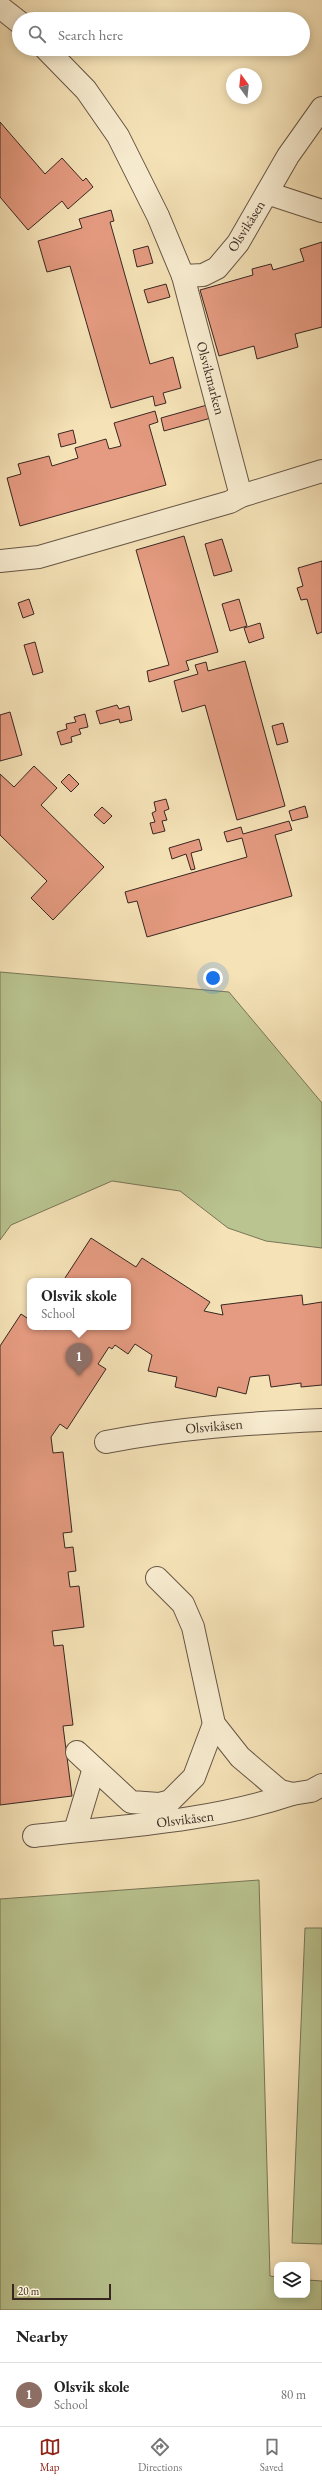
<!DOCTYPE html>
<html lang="en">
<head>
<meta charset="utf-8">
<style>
  body { margin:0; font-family:"EB Garamond",serif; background:#f6f6f6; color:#222 }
  .controls { position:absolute; right:12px; bottom:12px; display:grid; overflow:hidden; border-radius:8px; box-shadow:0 2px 10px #0003 }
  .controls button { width:36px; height:36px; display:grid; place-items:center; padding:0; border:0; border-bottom:1px solid #e0e0e0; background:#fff; color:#222; font:20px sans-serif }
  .compass { position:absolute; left:226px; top:68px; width:36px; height:36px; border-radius:50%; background:#fff; box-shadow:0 2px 10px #0003; rotate:345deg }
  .scale { position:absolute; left:12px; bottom:10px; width:99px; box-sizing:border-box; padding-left:4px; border:2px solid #382721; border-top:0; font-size:11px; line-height:14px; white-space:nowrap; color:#382721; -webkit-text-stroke:3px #f8ecd0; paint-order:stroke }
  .you { position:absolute; left:213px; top:978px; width:14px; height:14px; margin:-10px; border:3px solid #fff; border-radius:50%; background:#1a73e8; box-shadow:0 0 0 6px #1a73e833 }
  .badge { display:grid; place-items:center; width:26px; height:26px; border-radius:50%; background:#8f2418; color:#fff; font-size:13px; font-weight:700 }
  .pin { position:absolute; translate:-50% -33px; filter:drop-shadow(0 1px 2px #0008) }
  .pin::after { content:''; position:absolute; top:21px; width:14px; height:12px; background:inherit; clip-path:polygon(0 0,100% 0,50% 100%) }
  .popup { position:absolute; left:27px; top:1278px; width:104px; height:52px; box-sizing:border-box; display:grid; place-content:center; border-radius:8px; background:#fff; filter:drop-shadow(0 1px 3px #0005); font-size:13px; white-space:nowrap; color:#767676 }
  .popup b { font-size:15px; color:#222 }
  .popup::after { content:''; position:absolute; left:50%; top:100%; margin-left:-8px; border:8px solid transparent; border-top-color:#fff }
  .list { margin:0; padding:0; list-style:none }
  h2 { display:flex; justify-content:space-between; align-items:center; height:52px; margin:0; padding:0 16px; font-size:17px }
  h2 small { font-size:13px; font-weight:400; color:#767676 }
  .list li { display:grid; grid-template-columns:26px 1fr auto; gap:12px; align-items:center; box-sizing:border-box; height:64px; padding:0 16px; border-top:1px solid #e0e0e0 }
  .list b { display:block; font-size:15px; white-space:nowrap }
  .list p { margin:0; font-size:13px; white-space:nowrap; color:#767676 }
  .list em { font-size:13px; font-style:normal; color:#767676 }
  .icon { flex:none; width:22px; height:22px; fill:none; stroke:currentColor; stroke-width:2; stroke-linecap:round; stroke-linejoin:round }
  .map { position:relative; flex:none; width:322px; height:2310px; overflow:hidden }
  .search { position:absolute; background:#fff; box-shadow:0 2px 10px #0003; left:12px; right:12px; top:12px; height:44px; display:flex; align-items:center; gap:10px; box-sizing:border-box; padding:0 14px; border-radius:22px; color:#767676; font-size:15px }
  .sheet { height:116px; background:#fff }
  nav { display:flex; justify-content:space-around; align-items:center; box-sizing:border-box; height:56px; border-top:1px solid #e0e0e0; background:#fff; font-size:11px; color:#767676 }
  nav a { display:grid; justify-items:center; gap:2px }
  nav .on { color:#8f2418 }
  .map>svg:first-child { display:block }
</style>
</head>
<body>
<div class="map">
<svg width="322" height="2310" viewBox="0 0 322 2310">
  <rect width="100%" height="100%" fill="#f5e2b7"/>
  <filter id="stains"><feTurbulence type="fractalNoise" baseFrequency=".005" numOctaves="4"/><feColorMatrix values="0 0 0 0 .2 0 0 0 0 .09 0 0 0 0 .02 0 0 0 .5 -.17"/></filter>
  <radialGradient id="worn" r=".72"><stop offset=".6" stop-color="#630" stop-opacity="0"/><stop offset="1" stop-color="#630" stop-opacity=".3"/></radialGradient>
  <g fill="#b9c490" stroke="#787658">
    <polygon points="0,972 229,992 322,1103 322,1248 266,1241 228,1228 180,1191 112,1181 11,1225 0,1240"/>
    <polygon points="259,1880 270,2276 277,2277 277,2295 307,2295 307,2280 322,2281 322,2310 0,2310 0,1899"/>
    <polygon points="305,1928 322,1928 322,2244 292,2243"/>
  </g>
  <g fill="#e59b81" stroke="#382721">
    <polygon points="0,122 45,174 62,158 83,181 86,178 93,187 68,209 62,201 28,230 0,197"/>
    <polygon points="111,210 114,221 110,222 150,364 173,357 181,388 163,393 166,403 155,406 153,396 111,408 70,266 47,272 38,241 82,228 79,219"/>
    <polygon points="322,242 322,327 295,334 298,347 257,359 254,346 219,356 200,290 253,275 252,269 271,264 273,270 304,261 300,249"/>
    <polygon points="148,246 153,263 137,267 133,250"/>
    <polygon points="166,284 170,297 148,303 144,290"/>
    <polygon points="207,405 211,418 164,431 161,418"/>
    <polygon points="155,411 158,422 149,425 166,485 20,526 7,478 21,474 18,464 49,456 52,466 78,458 75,448 106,439 109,449 121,446 114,423"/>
    <polygon points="73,430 76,443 61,447 58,434"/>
    <polygon points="184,536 218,652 186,661 189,670 149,682 147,671 169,665 136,550"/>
    <polygon points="222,539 232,571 214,576 205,544"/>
    <polygon points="322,561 322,632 317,634 307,599 301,600 297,588 303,586 298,568"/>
    <polygon points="29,599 34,614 23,618 18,603"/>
    <polygon points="239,599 247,626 230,631 222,604"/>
    <polygon points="260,623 264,638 249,643 244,628"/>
    <polygon points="35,642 43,672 33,675 24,645"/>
    <polygon points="245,661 285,806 237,820 205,705 182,712 174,681 198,674 195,665 206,662 208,671"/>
    <polygon points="117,705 119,709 129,706 132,720 120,723 119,719 100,724 96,711"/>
    <polygon points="10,712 22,755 0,761 0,715"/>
    <polygon points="85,714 88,727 79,729 81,734 71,737 72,742 61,745 57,732 67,729 66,724 76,722 74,717"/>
    <polygon points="283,723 288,742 277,745 272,726"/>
    <polygon points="34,766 57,788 41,805 104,867 53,920 31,898 47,881 0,835 0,774 14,787"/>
    <polygon points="69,774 79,784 71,792 61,782"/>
    <polygon points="166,799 169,809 164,811 167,820 162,821 165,831 153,834 150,823 155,822 152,813 156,811 154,802"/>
    <polygon points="305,806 308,817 292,821 289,811"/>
    <polygon points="102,807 112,816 104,824 94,815"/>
    <polygon points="289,821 292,830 275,835 292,896 147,937 137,901 128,903 125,892 247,857 242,838 227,842 224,832 241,827 243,834"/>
    <polygon points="199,839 202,850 191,853 195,869 191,870 186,854 172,859 169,848"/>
    <polygon points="91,1238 136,1267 142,1258 210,1302 204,1311 223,1315 221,1305 302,1295 303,1305 322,1302 322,1385 301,1387 301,1383 271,1387 269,1375 250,1377 246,1394 218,1387 216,1397 175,1387 177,1377 148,1371 152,1355 135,1344 128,1354 115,1345 112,1349 109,1347 98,1364 106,1369 67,1429 60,1424 51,1437 53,1453 63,1452 72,1532 63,1533 65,1548 73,1547 76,1571 68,1572 70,1587 79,1586 84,1627 52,1631 54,1646 63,1645 73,1725 63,1726 72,1796 0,1805 0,1346 21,1314 30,1320 30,1327 41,1327 46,1330 48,1327 128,1327 128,1281 63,1281"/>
  </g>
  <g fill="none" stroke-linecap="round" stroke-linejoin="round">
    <defs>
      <g id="minor">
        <polyline points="0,7 19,22"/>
        <polyline points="46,49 86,90 118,136 158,216 183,276 241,496"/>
        <polyline points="267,193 322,211"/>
        <polyline points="183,276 203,275 217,268 238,243 288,156 322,108"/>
        <polyline points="0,561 39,557 230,502 241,496 322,471"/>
        <path d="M106,1442C178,1428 249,1423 322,1420"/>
        <polyline points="157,1578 183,1604 193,1627 214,1724 240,1757 280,1791 292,1794 311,1791 322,1785"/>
        <polyline points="77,1752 131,1802 159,1804 170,1801 194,1777 214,1724"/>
        <polyline points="75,1831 94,1768"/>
        <path d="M34,1836C122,1826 208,1822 292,1794"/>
      </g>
    </defs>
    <use href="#minor" stroke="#675646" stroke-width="24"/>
    <use href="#minor" stroke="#f8ecd0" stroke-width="22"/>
  </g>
  <g text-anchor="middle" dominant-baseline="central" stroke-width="4" stroke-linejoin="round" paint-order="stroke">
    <g font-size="14" fill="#382721" stroke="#f8ecd0">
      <text transform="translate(246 226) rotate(-58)">Olsvikåsen</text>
      <text transform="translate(211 378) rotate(75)">Olsvikmarken</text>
      <text transform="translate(214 1426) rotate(-5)">Olsvikåsen</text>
      <text transform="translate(185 1819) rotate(-7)">Olsvikåsen</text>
    </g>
  </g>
  <rect width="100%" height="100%" filter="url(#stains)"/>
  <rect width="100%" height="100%" fill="url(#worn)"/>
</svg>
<div class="controls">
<button><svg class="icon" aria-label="layers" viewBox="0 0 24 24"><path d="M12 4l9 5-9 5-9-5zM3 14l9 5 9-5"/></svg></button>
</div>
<svg class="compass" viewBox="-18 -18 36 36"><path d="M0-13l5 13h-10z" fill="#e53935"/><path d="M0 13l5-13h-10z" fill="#767676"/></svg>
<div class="scale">20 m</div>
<div class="you"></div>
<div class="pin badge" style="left:79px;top:1376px;background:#8d6e63">1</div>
<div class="popup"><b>Olsvik skole</b>School</div>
<div class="search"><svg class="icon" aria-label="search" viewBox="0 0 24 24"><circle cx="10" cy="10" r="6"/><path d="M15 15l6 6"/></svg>Search here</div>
</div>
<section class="sheet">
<h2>Nearby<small></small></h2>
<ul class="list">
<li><span class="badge" style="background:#8d6e63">1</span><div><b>Olsvik skole</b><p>School</p></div><em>80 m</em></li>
</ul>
</section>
<nav>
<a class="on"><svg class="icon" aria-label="map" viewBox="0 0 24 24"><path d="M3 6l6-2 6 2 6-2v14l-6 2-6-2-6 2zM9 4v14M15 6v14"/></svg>Map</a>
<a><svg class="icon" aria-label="directions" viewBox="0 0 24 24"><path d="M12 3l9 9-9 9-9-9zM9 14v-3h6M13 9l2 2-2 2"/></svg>Directions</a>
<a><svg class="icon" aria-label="saved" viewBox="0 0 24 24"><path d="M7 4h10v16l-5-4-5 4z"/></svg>Saved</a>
</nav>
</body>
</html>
